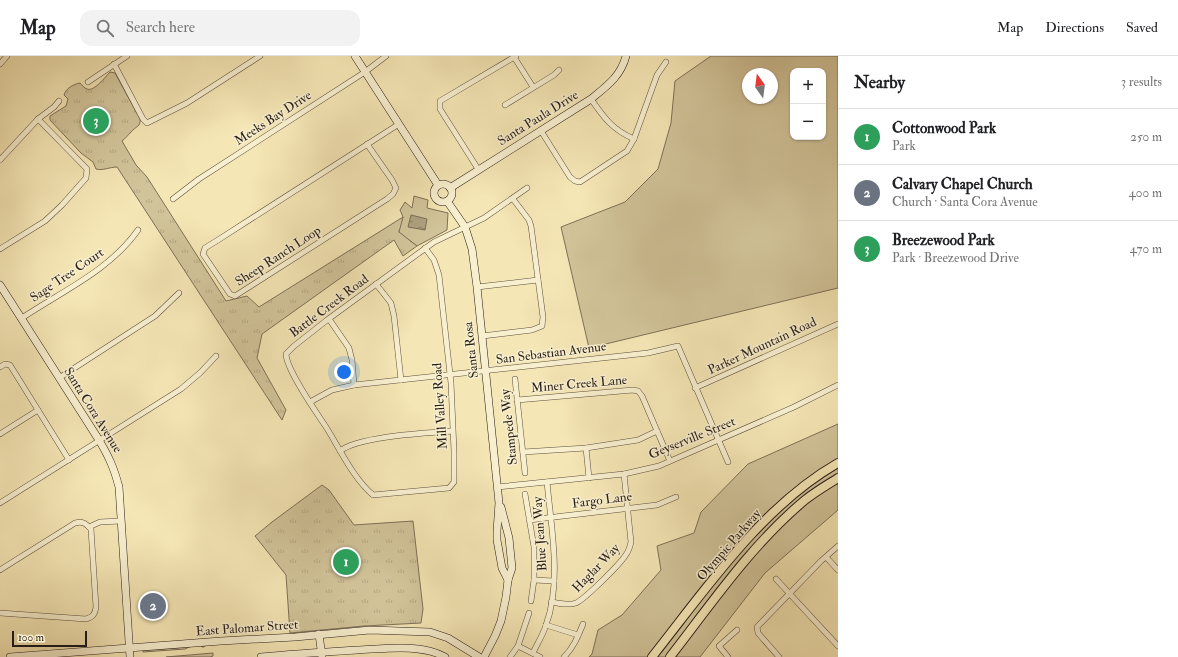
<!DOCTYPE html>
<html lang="en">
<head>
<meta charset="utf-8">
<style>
  body { margin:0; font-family:"IM FELL Double Pica",serif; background:#f2f2f2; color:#202124 }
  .controls { position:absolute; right:12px; top:12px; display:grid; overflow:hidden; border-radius:8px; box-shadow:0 1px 3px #0004 }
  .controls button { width:36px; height:36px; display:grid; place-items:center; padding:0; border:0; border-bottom:1px solid #e0e0e0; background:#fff; color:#202124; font:20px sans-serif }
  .compass { position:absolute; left:742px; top:12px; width:36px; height:36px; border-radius:50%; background:#fff; box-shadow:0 1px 3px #0004; rotate:346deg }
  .scale { position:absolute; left:12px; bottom:10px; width:75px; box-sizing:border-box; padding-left:4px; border:2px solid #281d17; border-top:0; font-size:11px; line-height:14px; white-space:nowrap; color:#281d17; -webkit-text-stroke:3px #f8efcf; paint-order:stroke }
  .you { position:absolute; left:344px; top:316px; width:14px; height:14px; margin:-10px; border:3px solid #fff; border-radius:50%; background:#1a73e8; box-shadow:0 0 0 6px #1a73e833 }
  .badge { display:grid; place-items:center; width:26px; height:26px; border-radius:50%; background:#8f2418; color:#fff; font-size:13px; font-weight:700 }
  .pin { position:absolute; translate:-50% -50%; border:2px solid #fff; box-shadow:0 1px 4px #0006 }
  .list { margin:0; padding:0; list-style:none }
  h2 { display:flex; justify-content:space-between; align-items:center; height:52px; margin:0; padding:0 16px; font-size:17px }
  h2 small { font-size:13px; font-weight:400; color:#757577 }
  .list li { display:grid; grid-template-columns:26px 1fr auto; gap:12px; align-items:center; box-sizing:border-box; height:56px; padding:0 16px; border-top:1px solid #e0e0e0 }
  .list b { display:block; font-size:15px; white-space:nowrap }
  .list p { margin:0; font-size:13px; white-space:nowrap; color:#757577 }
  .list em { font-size:13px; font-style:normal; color:#757577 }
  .icon { flex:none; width:22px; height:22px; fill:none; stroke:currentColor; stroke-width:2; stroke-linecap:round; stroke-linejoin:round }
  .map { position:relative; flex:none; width:838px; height:601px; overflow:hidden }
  header { display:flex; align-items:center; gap:24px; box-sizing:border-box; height:56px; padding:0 20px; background:#fff; border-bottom:1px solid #e0e0e0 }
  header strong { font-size:19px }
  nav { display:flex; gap:22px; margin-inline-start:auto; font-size:14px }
  .search { width:280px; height:36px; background:#f2f2f2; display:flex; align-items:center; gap:10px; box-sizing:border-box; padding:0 14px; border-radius:12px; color:#757577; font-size:15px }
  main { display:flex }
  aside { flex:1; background:#fff }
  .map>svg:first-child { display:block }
</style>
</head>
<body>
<header>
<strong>Map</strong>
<div class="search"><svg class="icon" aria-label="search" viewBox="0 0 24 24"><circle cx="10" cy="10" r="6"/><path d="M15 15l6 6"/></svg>Search here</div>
<nav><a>Map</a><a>Directions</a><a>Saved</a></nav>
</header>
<main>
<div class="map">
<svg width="838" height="601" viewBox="0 0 838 601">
  <defs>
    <pattern id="park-tufts" width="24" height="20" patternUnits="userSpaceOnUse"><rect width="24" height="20" fill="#d2c49a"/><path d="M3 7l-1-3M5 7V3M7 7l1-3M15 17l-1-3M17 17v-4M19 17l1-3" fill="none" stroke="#b4a884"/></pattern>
    <pattern id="water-ripples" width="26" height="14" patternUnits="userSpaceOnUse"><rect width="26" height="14" fill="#afa27f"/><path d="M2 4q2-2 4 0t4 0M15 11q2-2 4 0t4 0" fill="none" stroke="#8e8367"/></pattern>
  </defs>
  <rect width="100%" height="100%" fill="#f5e6b5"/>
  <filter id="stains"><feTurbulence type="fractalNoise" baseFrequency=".005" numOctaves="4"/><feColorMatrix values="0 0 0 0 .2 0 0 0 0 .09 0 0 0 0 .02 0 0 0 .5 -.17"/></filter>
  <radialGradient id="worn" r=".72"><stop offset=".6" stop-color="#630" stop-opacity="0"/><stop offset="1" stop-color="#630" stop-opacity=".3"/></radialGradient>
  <g fill="#d2c49a" stroke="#7d7058" fill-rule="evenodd">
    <path d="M711,0H838V232L589,292L561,171L625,146L658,113L671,67L675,25ZM793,15H823V81H793ZM748,18H772V42H748Z"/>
    <polygon points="414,140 428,144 427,152 448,157 447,174 417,190 398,176 403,161 400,154 405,146 412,152"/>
    <polygon points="838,368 838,454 765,517 700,601 589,601 592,598 598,574 622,559 661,514 657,490 694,477 701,456 748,408"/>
    <polygon points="207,588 204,591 202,591 200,589 191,590 185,593 143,596 143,595 146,594 177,592"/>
    <polygon points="213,597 213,600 210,601 166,601"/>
  </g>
  <g fill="url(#park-tufts)" stroke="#7d7058">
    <path d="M110,16L115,17L140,63C141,71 136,70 131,76C128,79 126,82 122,85L136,109L147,121L226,245L247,240L259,251L403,161L399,176L417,190L403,200L394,184L262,278L257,302L286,354L282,364L117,111C110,111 102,115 96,113L93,106L81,97L50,64V60L66,50L68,43L64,39C66,32 74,28 80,27C82,29 84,32 87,33C94,36 105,21 110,16Z"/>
    <polygon points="322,429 329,434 354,469 413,465 423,553 421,567 364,570 290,577 286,519 255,480 272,466"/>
  </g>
  <polygon fill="url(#water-ripples)" stroke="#796d55" points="411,159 427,163 425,174 408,171"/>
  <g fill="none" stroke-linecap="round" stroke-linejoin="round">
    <defs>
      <g id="street">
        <polyline points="514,1 533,31"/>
        <polyline points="0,8 7,0"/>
        <polyline points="114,8 143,63 147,67 187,47 260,0"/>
        <polyline points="88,26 127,0"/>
        <path d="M591,43C604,62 613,74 634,83"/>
        <polyline points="505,49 554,19 559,14"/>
        <polyline points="541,75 570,121 575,125 580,126 627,95 634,83 657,19 666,6"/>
        <polyline points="367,88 392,124 396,132 393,138 387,143 235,240 230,238 203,198 205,192 218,184 399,68"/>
        <polyline points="0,104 38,63 54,51 59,45"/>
        <polyline points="478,113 440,53 440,45 516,0"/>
        <polyline points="173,143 199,123 365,16 386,0"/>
        <path d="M425,192L434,204L439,219L451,327L454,395V426L449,432L373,439C353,422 340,393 326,371C316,356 286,313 286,298L294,290L327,264L434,186L484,162L527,132"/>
        <polyline points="0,193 45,165 62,149 86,122 87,113 38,63"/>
        <polyline points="376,228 391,247 394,260 401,324"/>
        <polyline points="477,231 538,224"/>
        <path d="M22,262C62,235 109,215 138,174"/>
        <polyline points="329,263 349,292 352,304 354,329"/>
        <polyline points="482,280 532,274 542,270 543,261 531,170 529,164 513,143"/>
        <polyline points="0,311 5,308 10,309 69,404"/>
        <polyline points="59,322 155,260 179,237"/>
        <polyline points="515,323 525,417"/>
        <polyline points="695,332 838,268"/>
        <polyline points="517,344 633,334 638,335 642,340 670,405"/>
        <polyline points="310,346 332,334 354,329 648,297 678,290 728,406"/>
        <polyline points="0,378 38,354"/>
        <polyline points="586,392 589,422"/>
        <path d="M340,395C359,380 427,377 452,375"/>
        <polyline points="523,396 586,392 638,384 657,375"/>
        <polyline points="497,431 624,418 659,410 794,351 838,329"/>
        <polyline points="525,438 534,491 534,524 531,545"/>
        <polyline points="0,447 181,333 200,317 216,300"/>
        <polyline points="529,464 657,449 676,441"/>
        <polyline points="89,471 100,466 120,465"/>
        <polyline points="826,501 838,514"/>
        <path d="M0,514L75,467C83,465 85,467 91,473L96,551C95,558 93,561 86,563L0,557"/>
        <polyline points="776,523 838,590"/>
        <polyline points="534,524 554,525"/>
        <path d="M551,546C559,547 568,550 576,547C585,543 619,509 625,500C629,495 630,491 631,486L624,418"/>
        <polyline points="546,569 578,579"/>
        <polyline points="518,590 540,601"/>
        <path d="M533,597C537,588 543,579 546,569C562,526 551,470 547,426"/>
        <polyline points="510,601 518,590 529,557"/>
        <path d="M564,601C574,591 578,580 583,568"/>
        <polyline points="728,601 719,590 737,574"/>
        <polyline points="779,601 758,577 757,571 821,505 838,490"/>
      </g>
      <g id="secondary">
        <polyline points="355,0 438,129"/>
        <circle cx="443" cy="137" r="9"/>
        <path d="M450,132L591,43C607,30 621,20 626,0"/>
        <polyline points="447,145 465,171 472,193 477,231 499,447 497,475 497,484 502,512 508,524"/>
        <path d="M0,229L99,384C109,401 114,412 119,431L130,601"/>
        <polyline points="319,578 322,601"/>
        <polyline points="10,601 221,585 295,581 370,574 430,576 448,582 479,601"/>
        <path d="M261,601C293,598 325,596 357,594C383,593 421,587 445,601"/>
        <polyline points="484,601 495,580 501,565 506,541 508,524 512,512 509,482 501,451"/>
      </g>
      <g id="primary">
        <path d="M652,601C706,533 761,451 838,407"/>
        <path d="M670,601C712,547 752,488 805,444C815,436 827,429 838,422"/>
      </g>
    </defs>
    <use href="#street" stroke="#5b4f3e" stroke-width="6"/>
    <use href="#secondary" stroke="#281d17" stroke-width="8"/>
    <use href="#primary" stroke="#281d17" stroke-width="10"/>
    <use href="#street" stroke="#f8efcf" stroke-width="5"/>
    <use href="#secondary" stroke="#f8efcf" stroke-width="7"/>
    <use href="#primary" stroke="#f5e6b5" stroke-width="8"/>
  </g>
  <g text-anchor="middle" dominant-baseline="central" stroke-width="3" stroke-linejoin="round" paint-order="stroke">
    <g font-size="13" fill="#281d17" stroke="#f8efcf">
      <text transform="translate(273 62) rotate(-33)">Meeks Bay Drive</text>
      <text transform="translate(538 62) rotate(-32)">Santa Paula Drive</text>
      <text transform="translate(278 200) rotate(-33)">Sheep Ranch Loop</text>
      <text transform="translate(67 219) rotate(-34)">Sage Tree Court</text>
      <text transform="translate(329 250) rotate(-37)">Battle Creek Road</text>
      <text transform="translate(762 290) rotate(-25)">Parker Mountain Road</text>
      <text transform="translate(471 294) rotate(-96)">Santa Rosa</text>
      <text transform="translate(551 297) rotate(-7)">San Sebastian Avenue</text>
      <text transform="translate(579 328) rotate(-5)">Miner Creek Lane</text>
      <text transform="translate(440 350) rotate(-94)">Mill Valley Road</text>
      <text transform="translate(93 354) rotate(58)">Santa Cora Avenue</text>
      <text transform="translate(509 371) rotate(-96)">Stampede Way</text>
      <text transform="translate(692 382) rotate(-22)">Geyserville Street</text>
      <text transform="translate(602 444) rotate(-7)">Fargo Lane</text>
      <text transform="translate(540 478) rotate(-94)">Blue Jean Way</text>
      <text transform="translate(729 489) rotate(-49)">Olympic Parkway</text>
      <text transform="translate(596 512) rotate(-46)">Haglar Way</text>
      <text transform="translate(247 572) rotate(-4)">East Palomar Street</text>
    </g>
  </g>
  <rect width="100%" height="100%" filter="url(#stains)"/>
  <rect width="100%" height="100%" fill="url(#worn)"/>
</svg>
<div class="controls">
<button>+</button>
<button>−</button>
</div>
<svg class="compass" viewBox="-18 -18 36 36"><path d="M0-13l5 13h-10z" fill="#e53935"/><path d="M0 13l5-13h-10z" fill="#757577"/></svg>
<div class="scale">100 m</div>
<div class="you"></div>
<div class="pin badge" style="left:346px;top:506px;background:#2e9e5b">1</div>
<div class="pin badge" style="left:153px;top:550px;background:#6b7280">2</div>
<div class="pin badge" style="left:96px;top:65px;background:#2e9e5b">3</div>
</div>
<aside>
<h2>Nearby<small>3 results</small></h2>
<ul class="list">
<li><span class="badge" style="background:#2e9e5b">1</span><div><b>Cottonwood Park</b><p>Park</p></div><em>250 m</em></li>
<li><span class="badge" style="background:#6b7280">2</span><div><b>Calvary Chapel Church</b><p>Church · Santa Cora Avenue</p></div><em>400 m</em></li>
<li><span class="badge" style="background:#2e9e5b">3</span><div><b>Breezewood Park</b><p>Park · Breezewood Drive</p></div><em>470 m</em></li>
</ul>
</aside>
</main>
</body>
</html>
